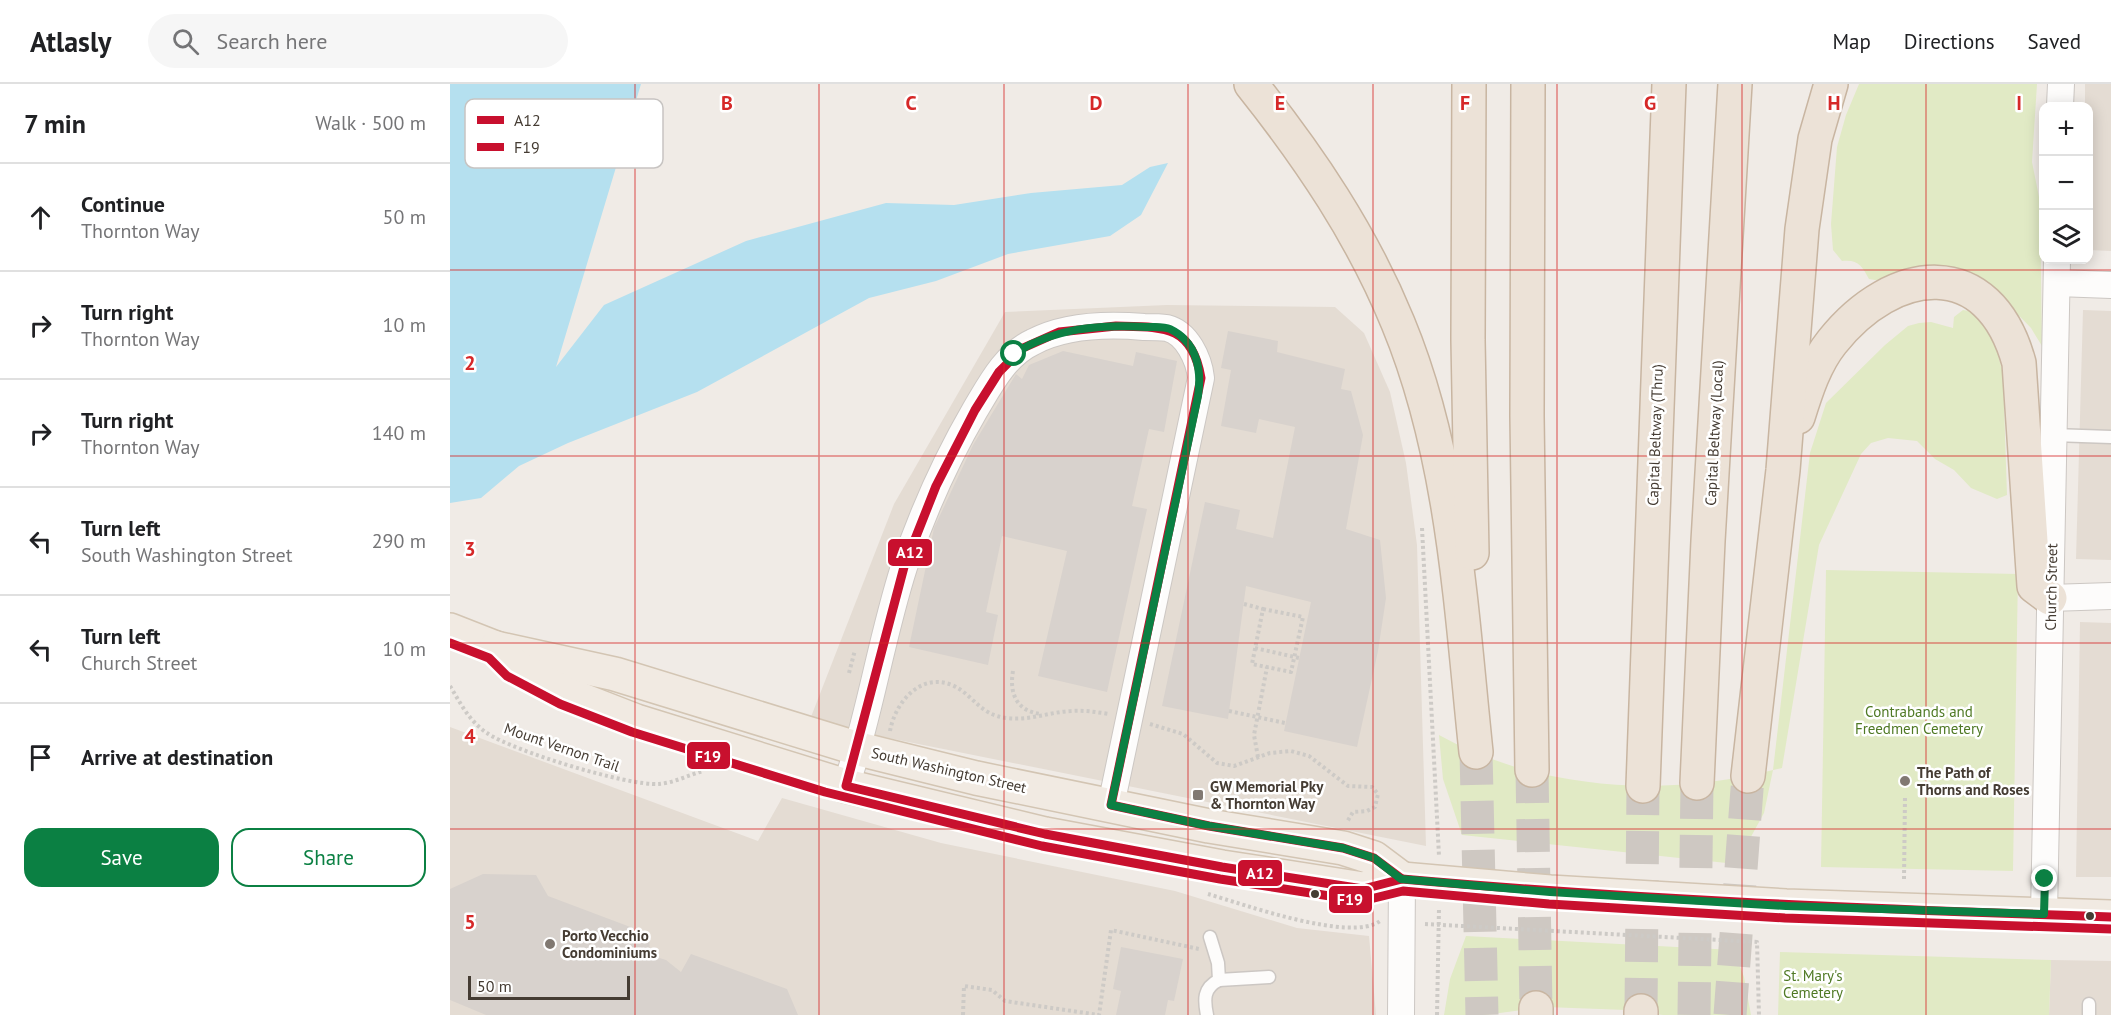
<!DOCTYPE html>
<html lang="en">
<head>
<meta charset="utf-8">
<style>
  body { margin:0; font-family:"PT Sans",sans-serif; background:#f6f6f6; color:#202124 }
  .controls { position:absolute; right:18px; top:18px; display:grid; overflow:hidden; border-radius:12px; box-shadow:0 3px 15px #0003 }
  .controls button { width:54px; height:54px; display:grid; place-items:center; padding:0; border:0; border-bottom:2px solid #e0e0e0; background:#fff; color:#202124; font:30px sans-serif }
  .scale { position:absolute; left:18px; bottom:15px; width:162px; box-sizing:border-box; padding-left:6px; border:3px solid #453c33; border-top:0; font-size:16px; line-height:21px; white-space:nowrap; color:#453c33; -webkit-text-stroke:4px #fff; paint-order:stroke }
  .stop { position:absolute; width:18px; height:18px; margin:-14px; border:4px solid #0b8043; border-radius:50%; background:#fff }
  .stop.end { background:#0b8043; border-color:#fff; box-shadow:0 2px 6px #0008 }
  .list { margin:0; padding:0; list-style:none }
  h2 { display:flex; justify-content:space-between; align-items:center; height:78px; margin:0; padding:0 24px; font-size:26px }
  h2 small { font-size:20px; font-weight:400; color:#757577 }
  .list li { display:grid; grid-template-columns:39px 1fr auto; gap:18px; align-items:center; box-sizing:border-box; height:108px; padding:0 24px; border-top:2px solid #e0e0e0 }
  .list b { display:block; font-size:22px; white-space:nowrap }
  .list p { margin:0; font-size:20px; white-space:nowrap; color:#757577 }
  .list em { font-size:20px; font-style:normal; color:#757577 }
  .actions { display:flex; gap:12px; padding:18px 24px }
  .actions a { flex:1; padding:14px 0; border:2px solid #0b8043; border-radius:18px; text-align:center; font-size:21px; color:#0b8043 }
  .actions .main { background:#0b8043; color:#fff }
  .icon { flex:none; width:33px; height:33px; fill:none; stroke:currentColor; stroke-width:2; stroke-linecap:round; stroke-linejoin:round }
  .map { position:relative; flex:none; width:1661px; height:931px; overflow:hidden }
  header { display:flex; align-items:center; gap:36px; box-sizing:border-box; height:84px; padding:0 30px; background:#fff; border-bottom:2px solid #e0e0e0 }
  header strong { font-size:28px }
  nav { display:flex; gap:33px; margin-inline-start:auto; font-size:21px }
  .search { width:420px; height:54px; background:#f6f6f6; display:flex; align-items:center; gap:15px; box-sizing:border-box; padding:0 21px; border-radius:33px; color:#757577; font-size:22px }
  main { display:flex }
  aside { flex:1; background:#fff }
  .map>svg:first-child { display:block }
</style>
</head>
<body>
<header>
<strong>Atlasly</strong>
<div class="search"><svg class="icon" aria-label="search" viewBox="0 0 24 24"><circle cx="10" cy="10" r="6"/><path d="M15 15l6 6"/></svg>Search here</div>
<nav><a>Map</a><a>Directions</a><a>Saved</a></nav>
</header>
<main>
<aside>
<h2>7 min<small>Walk · 500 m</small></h2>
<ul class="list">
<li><svg class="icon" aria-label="ahead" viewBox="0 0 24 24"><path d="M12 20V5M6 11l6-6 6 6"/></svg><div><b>Continue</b><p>Thornton Way</p></div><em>50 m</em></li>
<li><svg class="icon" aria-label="right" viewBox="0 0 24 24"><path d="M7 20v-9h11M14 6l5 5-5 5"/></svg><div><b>Turn right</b><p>Thornton Way</p></div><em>10 m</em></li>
<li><svg class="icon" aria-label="right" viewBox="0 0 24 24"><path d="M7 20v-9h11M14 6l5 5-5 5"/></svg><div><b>Turn right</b><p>Thornton Way</p></div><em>140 m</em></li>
<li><svg class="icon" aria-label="left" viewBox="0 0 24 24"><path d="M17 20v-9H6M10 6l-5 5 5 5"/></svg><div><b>Turn left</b><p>South Washington Street</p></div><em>290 m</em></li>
<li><svg class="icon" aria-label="left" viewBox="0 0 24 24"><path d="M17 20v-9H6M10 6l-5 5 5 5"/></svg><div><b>Turn left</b><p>Church Street</p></div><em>10 m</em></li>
<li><svg class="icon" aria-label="arrive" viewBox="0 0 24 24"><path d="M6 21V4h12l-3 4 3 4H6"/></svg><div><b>Arrive at destination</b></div></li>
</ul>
<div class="actions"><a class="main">Save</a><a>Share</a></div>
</aside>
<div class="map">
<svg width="1661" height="931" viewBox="0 0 1661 931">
  <rect width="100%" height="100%" fill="#f0ebe6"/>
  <g fill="#e4dcd3">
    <polygon points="1635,0 1661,0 1661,167 1639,166 1638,22 1635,22"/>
    <polygon points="717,221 885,223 914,249 940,308 956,379 967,461 976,762 359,638 444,420 555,228"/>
    <polygon points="1633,226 1661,227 1661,476 1626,475"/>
    <polygon points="1630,538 1661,539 1661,793 1626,793"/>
    <polygon points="0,643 308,757 332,714 491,759 725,807 847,844 919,852 926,931 0,931"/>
    <polygon points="1601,876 1661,877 1661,931 1599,931"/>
  </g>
  <g fill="#e1eac5">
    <path d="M1409,0H1587L1582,78L1590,118L1592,262L1581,244L1547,209L1484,184L1452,186L1431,197L1419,195C1412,182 1408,175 1392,177L1383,166L1381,140L1387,63L1396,31Z"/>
    <path d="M1513,226L1529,229L1542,247L1553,290L1557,411L1547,415L1521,404L1504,386L1485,375L1467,357L1438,354L1421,359L1411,370L1369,461L1332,684L1323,686L1314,729L1286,780L1012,751L993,695L989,651C1089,706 1213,714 1323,686L1360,369L1376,319L1435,261L1458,242L1469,239L1481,238L1503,244L1504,233Z"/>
    <polygon points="1376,486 1568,490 1563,787 1371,783"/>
    <polygon points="1016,852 1284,866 1294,893 1301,931 1213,931 1176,926 1096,923 1035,931 994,931 1000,895"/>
    <polygon points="1330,868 1601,876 1599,931 1328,931"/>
  </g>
  <polygon fill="#b5e0ef" points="0,0 191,0 106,283 154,221 296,157 436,119 504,121 581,109 672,101 700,83 718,79 691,131 660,152 558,170 486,197 419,214 247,308 118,359 69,382 31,414 0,419"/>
  <g fill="#d8d2cd">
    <polygon points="778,247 828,257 827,268 895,285 891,305 901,307 913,351 896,445 930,456 936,514 928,567 907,663 834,647 861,518 796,502 778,635 712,622 755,418 790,426 786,445 823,454 845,343 809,335 806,349 771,342 781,286 771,284"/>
    <polygon points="613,267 683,282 686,268 727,277 714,348 699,345 682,422 697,425 657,608 588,592 617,467 552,452 536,528 548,531 538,581 459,563 484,444 523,361 566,290 572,295 579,281"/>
    <polygon points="33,790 86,791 98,812 199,850 200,871 216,876 231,888 241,870 337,905 348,931 36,931 0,916 0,805"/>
    <polygon points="671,863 733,875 724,917 718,916 715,931 666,931 671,907 663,905"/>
  </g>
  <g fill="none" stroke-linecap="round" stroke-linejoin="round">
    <g stroke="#cec8c2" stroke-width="33" stroke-dasharray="33 16" stroke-linecap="butt">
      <polyline points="1026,668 1032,931"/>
      <polyline points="1082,686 1086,924"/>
      <polyline points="1191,927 1193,702"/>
      <polyline points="1244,931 1247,699"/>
      <polyline points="1280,931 1298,692"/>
    </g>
    <defs>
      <g id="service">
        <polyline points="1603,351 1661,353"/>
        <polyline points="769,896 819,893"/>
        <path d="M757,931C754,916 753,904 769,896L768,879L760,853"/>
        <polyline points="1639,931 1639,920"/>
      </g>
      <g id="minor">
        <polyline points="1610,22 1611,0"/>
        <polyline points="1607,199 1661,201"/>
        <polyline points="1600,514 1661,512"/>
        <path d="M396,702C420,630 431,555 454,483C473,427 496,376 525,326C540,301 555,271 583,258C615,241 659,240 694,243C701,243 710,243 717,244C737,249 749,275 751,294L661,721"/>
        <polyline points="1594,830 1607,176"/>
        <polyline points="951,931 952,795"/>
      </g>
      <g id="primary">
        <polyline points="0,546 46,564 165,590 409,665 526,694 759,742 893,764 924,774 952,795"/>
        <polyline points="46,564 64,582 114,609 186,637 396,702 595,750 772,783 913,805 952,795 1100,808 1336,822 1661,833"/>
      </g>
      <g id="motorway">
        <path d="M801,0C860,74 912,151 948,239C1004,374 1011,526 1026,668"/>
        <polyline points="1019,0 1018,256 1022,469"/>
        <polyline points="1078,0 1077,332 1082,686"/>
        <path d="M1348,333C1356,307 1365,279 1382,258C1443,181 1539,169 1569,279L1584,502L1600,514"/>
        <polyline points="1298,692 1333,386 1352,145 1365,55 1381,0"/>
        <polyline points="1247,699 1258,457 1285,0"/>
        <polyline points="1193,702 1219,0"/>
        <polyline points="1086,924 1086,931"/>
        <polyline points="1191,931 1191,927"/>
      </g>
    </defs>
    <use href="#service" stroke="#ccc7c3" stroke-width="15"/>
    <use href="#minor" stroke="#ccc7c3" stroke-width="28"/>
    <use href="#primary" stroke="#d3c5b3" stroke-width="36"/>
    <use href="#motorway" stroke="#c8b5a1" stroke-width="36"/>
    <g stroke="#cdcac6" stroke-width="4" stroke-dasharray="3 3" stroke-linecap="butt">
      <polyline points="972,444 989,772"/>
      <polyline points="794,520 813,525"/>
      <polygon points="813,525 853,533 841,588 802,580"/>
      <polyline points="805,564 849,574"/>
      <path d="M563,587C559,610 567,628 592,630"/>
      <polyline points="399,589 405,566"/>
      <path d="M0,602C11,620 19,637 37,649C63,667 177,702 209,700C223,699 239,691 253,687"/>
      <polyline points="779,627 835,639"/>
      <polyline points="700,640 733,650 767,679 784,682 820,669 841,667 859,672 898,702 922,703 928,710 925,723 917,727 903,728 897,738"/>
      <path d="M440,647C445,619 470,588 502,601C524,611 529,631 557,634C579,637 599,628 621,627C634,626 646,628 659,630"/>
      <polyline points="808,673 804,651 817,583"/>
      <polyline points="1454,795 1455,713"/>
      <path d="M758,810C793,820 901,859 930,837"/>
      <polyline points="975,840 1307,858 1309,931"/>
      <polyline points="513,931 514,902 542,906 555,917 649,931 661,846 749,865"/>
      <polyline points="987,931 989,824"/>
    </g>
    <use href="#service" stroke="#fdfcfb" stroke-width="12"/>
    <use href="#minor" stroke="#fdfcfb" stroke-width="26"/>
    <use href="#primary" stroke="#f1eae2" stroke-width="33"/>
    <use href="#motorway" stroke="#ece2d7" stroke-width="33"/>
    <defs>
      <g id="bus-1">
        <path d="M666,242C712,243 742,240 751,294L661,721L759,742L893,764L924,774L952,795L913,805L772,783L595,750L396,702L454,483L486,402L525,326L549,288L573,264L609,248Z"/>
        <path d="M952,795C1188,816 1424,825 1661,833"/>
      </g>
      <polyline id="bus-2" points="0,559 39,574 57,592 110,620 182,648 375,708 592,762 770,795 912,817 953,807 1099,820 1335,834 1661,845"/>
    </defs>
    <use href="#bus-1" stroke="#fff" stroke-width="14"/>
    <use href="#bus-2" stroke="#fff" stroke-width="14"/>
    <use href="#bus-1" stroke="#c8102e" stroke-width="9"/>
    <use href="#bus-2" stroke="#c8102e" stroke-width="9"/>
  </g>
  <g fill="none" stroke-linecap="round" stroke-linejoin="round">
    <path stroke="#0b8043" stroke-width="8" d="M564,270C603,244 650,240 697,243C704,243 714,242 720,245C747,258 752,286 748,312L661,721L759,742L893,764L924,774L951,795L1100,808L1336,822L1594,830L1595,795"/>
  </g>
  <path fill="none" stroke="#d62828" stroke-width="1.5" stroke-opacity="0.55" d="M185,0V931M369,0V931M554,0V931M738,0V931M923,0V931M1107,0V931M1292,0V931M1476,0V931M0,186H1661M0,372H1661M0,559H1661M0,745H1661"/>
  <g fill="#817972" stroke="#fff" stroke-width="2">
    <circle cx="1455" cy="697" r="6"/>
    <rect x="742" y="705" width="12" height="12" rx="3"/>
    <circle cx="100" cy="860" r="6"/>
  </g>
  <g fill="#453c33" stroke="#fff" stroke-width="2">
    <circle cx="865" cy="810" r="5"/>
    <circle cx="1640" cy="832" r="5"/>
  </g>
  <g text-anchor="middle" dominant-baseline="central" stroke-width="5" stroke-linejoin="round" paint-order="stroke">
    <g font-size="15" fill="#453c33" stroke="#fff">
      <text transform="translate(1264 349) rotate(-87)">Capital Beltway (Local)</text>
      <text transform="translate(1205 351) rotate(-88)">Capital Beltway (Thru)</text>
      <text transform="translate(1601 503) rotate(-89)">Church Street</text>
      <text transform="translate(112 663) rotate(19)">Mount Vernon Trail</text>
      <text transform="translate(499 686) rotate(13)">South Washington Street</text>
    </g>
    <g font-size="15" fill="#4f7924" stroke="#fff">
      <text x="1469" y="627">Contrabands and<tspan x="1469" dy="17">Freedmen Cemetery</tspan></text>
      <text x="1363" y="891">St. Mary's<tspan x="1363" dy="17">Cemetery</tspan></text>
    </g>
    <g font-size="15" font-weight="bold" fill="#453c33" stroke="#fff" text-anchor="start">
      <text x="1467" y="688">The Path of<tspan x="1467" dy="17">Thorns and Roses</tspan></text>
      <text x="760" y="702">GW Memorial Pky<tspan x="760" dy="17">&amp; Thornton Way</tspan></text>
      <text x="112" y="851">Porto Vecchio<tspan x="112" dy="17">Condominiums</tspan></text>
    </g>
  </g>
  <rect x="15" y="15" width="198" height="69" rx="9" fill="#fff" stroke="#c7c4c2" stroke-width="1.5"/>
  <rect x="27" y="32" width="27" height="8" fill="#c8102e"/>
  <rect x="27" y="59" width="27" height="8" fill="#c8102e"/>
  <g font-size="16" fill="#453c33">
    <text x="64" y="42">A12</text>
    <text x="64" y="69">F19</text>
  </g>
  <g font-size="20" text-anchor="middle" font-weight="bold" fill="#d62828" stroke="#fff" stroke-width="5" stroke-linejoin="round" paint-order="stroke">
    <text x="277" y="26">B</text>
    <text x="461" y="26">C</text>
    <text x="646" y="26">D</text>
    <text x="830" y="26">E</text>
    <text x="1015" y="26">F</text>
    <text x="1200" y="26">G</text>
    <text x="1384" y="26">H</text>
    <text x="1569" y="26">I</text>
    <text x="20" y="286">2</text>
    <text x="20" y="472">3</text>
    <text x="20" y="659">4</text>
    <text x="20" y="845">5</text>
  </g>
  <g stroke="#fff" stroke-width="2">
    <rect x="437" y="454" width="46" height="29" rx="6" fill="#c8102e"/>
    <rect x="236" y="657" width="45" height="29" rx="6" fill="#c8102e"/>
    <rect x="787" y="775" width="46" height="28" rx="6" fill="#c8102e"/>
    <rect x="878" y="801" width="45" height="29" rx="6" fill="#c8102e"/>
  </g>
  <g font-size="16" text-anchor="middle" font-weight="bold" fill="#fff">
    <text x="460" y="474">A12</text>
    <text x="258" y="678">F19</text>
    <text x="810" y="795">A12</text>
    <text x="900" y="821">F19</text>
  </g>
</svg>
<div class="controls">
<button>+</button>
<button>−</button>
<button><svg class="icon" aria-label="layers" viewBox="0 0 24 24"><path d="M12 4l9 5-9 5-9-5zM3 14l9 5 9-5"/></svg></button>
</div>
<div class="scale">50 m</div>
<div class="stop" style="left:564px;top:270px"></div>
<div class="stop end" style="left:1595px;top:795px"></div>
</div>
</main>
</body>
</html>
